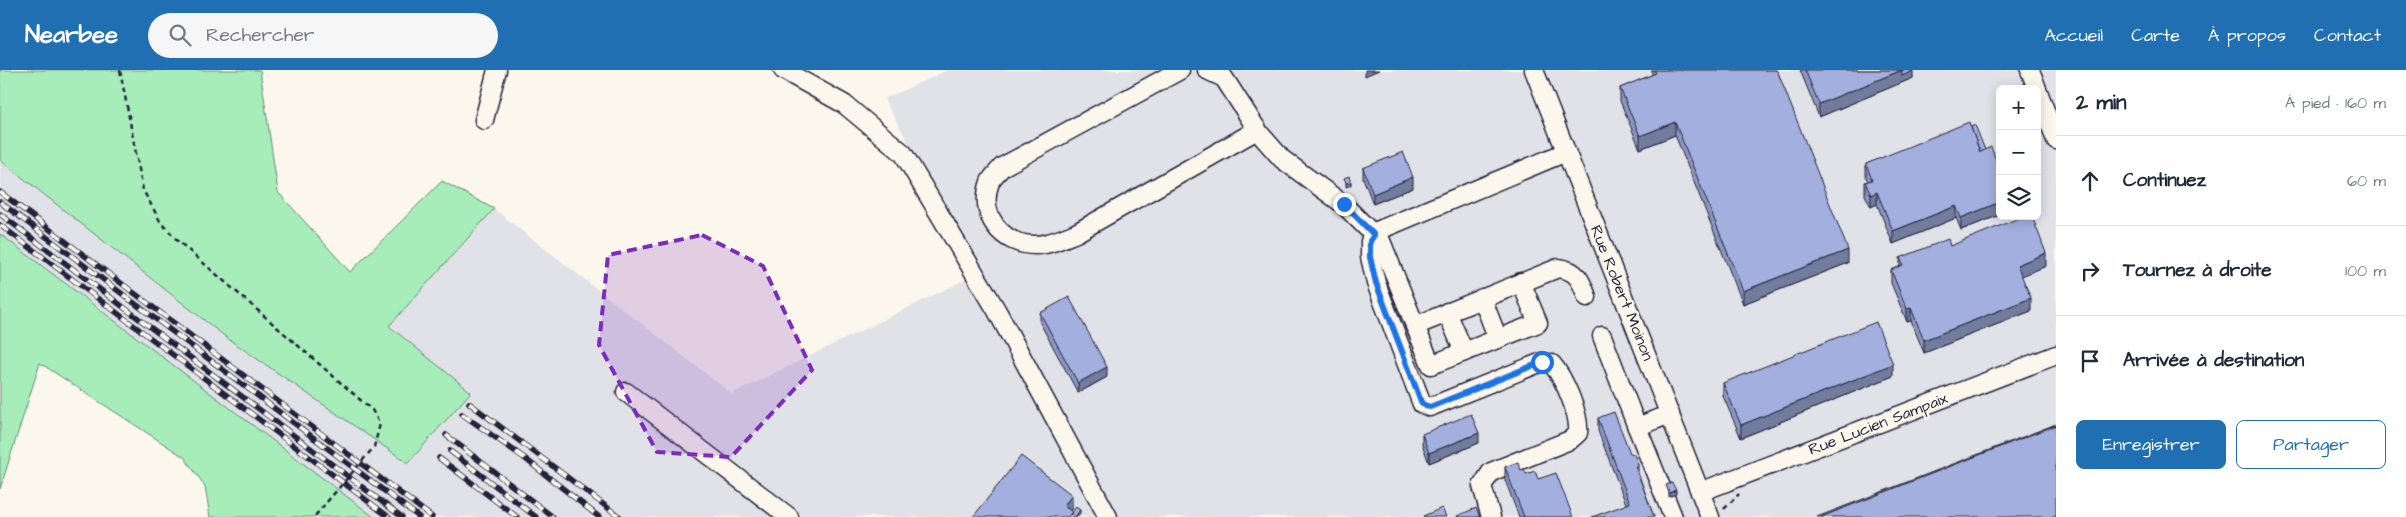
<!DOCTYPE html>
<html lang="fr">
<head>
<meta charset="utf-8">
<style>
  body { margin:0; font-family:"Architects Daughter",sans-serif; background:#f6f6f7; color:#1f2937 }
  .controls { position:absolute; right:15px; top:15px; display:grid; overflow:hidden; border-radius:8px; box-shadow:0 2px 12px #0003 }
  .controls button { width:45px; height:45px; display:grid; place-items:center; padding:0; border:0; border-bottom:1px solid #e0e1e3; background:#fff; color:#1f2937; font:25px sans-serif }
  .stop { position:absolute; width:15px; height:15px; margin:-11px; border:4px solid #1a73e8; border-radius:50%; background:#fff }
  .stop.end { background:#1a73e8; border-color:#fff; box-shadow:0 1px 5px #0008 }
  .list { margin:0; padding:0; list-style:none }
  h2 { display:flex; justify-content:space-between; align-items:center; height:65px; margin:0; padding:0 20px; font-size:21px }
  h2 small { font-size:16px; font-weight:400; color:#747a83 }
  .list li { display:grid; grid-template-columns:32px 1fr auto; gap:15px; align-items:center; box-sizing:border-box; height:90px; padding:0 20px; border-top:1px solid #e0e1e3 }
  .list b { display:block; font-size:19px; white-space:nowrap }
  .list em { font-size:16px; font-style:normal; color:#747a83 }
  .actions { display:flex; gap:10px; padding:15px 20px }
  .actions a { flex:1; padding:11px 0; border:1px solid #1f6fb2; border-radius:8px; text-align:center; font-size:18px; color:#1f6fb2 }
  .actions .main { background:#1f6fb2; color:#fff }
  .icon { flex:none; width:28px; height:28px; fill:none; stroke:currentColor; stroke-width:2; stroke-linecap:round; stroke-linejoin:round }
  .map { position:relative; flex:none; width:2056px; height:447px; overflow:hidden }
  header { display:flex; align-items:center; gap:30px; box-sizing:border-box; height:70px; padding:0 25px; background:#1f6fb2; color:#fff }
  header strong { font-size:24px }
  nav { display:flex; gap:28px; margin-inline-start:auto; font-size:18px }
  .search { width:350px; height:45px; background:#f6f6f7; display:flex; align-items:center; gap:12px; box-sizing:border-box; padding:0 18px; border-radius:28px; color:#747a83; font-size:19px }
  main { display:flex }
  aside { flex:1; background:#fff }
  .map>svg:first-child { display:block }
</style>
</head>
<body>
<header>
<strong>Nearbee</strong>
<div class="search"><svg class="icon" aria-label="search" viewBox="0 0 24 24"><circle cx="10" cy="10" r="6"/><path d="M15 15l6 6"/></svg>Rechercher</div>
<nav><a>Accueil</a><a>Carte</a><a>À propos</a><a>Contact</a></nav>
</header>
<main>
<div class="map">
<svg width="2056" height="447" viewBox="0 0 2056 447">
  <rect width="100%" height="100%" fill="#fbf7ec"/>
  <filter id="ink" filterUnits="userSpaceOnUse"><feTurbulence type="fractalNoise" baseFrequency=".02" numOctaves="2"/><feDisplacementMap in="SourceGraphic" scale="10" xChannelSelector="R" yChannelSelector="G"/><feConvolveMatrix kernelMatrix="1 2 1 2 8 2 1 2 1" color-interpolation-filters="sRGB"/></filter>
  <g filter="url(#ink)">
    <path fill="#e1e2e8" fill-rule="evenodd" d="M948,0H2056V447H374L0,164V90L227,268L408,393L471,322L389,256L494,139L732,324L981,202L884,29ZM2000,19H2037V146H2000Z"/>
    <g fill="#a7edba" stroke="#64887a">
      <polygon points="0,0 260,0 278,122 350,202 442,111 494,139 389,256 471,322 408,393 227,268 0,90"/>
      <polygon points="0,164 374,447 210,447 205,416 184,387 40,293 0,419"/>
    </g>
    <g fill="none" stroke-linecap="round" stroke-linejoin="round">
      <defs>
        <g id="minor">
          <polyline points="783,0 844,34 903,83 997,241 1108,447"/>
          <path d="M1180,0L1002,97C999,101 992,107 990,112C978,144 1001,175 1035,175C1049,175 1063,168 1076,163L1257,60"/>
          <polyline points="1207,0 1224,8 1260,64 1282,89 1343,134 1374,165"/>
          <polyline points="1534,0 1710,447"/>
          <polyline points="2030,0 2056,70"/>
          <polyline points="484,50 497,0"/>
          <polyline points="1377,161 1431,295 1538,253 1521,212"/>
          <polyline points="1482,228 1498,269"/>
          <polyline points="1447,242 1464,282"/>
          <path d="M1415,256L1558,198C1577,200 1581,210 1587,227"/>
          <polyline points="1602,266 1637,357"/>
          <polyline points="626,322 789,447"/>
          <polyline points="1670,344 1637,357 1673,447"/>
          <polyline points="1700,422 2056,285"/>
          <path d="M1491,447L1482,416L1491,402L1570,370L1578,363C1580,344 1564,308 1552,294L1542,292L1430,337L1422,334L1376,213L1370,187V171L1377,161L1566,82"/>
        </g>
      </defs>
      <use href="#minor" stroke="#22223b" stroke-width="21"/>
      <g stroke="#22223b" stroke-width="2.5" stroke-dasharray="5 4" stroke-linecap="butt">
        <polyline points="120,0 143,120 160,151 177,170 372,340 380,354 374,377 314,447"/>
        <polyline points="1724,439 1739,424"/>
      </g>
      <use href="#minor" stroke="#fbf7ec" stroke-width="18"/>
      <defs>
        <g id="rail">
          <polyline points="0,122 432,447"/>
          <polyline points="0,132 419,447"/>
          <polyline points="0,144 402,447"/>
          <polyline points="0,155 389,447"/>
          <polyline points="469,333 620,447"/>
          <polyline points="462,344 523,387 599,447"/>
          <polyline points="446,365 553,447"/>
          <polyline points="450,381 536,447"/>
          <polyline points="439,388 517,447"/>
        </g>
      </defs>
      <use href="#rail" stroke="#22223b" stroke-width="5.5"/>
      <use href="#rail" stroke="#fbf7ec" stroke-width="4" stroke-dasharray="11" stroke-linecap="butt"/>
    </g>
    <g fill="#8c97c0" stroke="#22223b">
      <polygon points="1652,0 1777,0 1848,193 1743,234 1675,65 1640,79 1620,31 1620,18 1652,5"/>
      <polygon points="1800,0 1912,0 1913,8 1819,47"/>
      <polygon points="1971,57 1985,80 1998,95 2000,95 2000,145 1961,160 1956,148 1893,174 1877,134 1871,137 1865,125 1865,112 1868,112 1866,107 1866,94"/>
      <polygon points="1363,98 1413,118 1373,134 1363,108"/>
      <polygon points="1950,176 2046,196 2021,206 2031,241 1924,283 1911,251 1907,252 1891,213 1891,200 1900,197 1900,188"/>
      <polygon points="1040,243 1107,307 1078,323 1040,253"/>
      <polygon points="1893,306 1741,368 1723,326 1723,313"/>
      <polygon points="1598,348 1638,403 1654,447 1626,434 1598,361"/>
      <polygon points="1422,364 1479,373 1429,393 1422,374"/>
      <polygon points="1505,397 1521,400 1573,447 1519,447 1505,410"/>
    </g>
    <g fill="#727b9c" stroke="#22223b">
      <polygon points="1365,0 1379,0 1365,6"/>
      <polygon points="1902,0 1913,1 1913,8 1819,47 1819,34"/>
      <polygon points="1675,52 1675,65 1640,79 1640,66"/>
      <polygon points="1413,107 1413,118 1373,134 1373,124"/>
      <polygon points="1351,112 1351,115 1346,117 1346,113"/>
      <polygon points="1877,122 1877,134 1871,137 1871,125"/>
      <polygon points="2000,132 2000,145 1961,160 1961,148"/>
      <polygon points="1956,136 1956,148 1893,174 1893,161"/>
      <polygon points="1848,180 1848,193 1743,234 1743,221"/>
      <polygon points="2046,183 2046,196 2017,208 2017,195"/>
      <polygon points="2031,228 2031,241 1924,283 1924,270"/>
      <polygon points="1911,238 1911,251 1907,252 1907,239"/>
      <polygon points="1893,294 1893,306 1741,368 1741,355"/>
      <polygon points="1107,297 1107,307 1078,323 1078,313"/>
      <polygon points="1479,363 1479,373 1429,393 1429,383"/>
      <polygon points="1638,394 1638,407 1635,396"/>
      <polygon points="1676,420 1676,424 1669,427 1669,423"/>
      <polygon points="1072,425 1072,438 1066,447 1064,436"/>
      <polygon points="1080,440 1080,443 1077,447 1075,447"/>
    </g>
    <g fill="#a3b0df" stroke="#22223b">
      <polygon points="1654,0 1777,0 1848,180 1743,221 1675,52 1640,66 1620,18 1656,3"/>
      <polygon points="1805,0 1902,0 1819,34"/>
      <polygon points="1902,0 1912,0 1913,1 1902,6"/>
      <polygon points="1969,52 1980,82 1991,77 1998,95 2000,95 2000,132 1961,148 1956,136 1893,161 1877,122 1871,125 1865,112 1872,110 1866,94"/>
      <polygon points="1975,55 1985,80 1980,82 1971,57"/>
      <polygon points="1403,82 1413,107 1373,124 1363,98"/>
      <polygon points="1349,106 1351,112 1346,113 1344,108"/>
      <polygon points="2024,146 2032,146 2046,183 2017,195 2031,228 1924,270 1911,238 1907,239 1891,200 1903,195 1900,188 1948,169 1950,176"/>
      <polygon points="1069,227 1107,297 1078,313 1040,243"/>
      <polygon points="1876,252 1893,294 1741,355 1723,313"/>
      <polygon points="1614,342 1630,383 1634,384 1638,394 1635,396 1654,447 1592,447 1630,433 1598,348"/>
      <polygon points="1471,344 1479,363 1429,383 1422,364"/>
      <polygon points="2056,354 2056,355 1821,447 1817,447"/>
      <polygon points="2056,355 2056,447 1821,447"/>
      <polygon points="1021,386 1072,425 1064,436 1072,442 1068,447 973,447"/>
      <polygon points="1518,392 1521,400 1524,399 1526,404 1535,401 1538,409 1556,403 1573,447 1524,447 1505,397"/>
      <polygon points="1672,413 1676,420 1669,423 1666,415"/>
      <polygon points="1076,437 1080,440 1075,447 1072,447 1072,442 1070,445"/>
      <polygon points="1442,438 1446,447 1424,447 1423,446"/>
      <polygon points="1476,438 1480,447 1457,447 1457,446"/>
    </g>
  </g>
  <g fill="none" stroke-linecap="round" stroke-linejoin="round" filter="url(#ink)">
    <polyline stroke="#1a73e8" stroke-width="6" points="1344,134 1374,165 1370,171 1370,187 1376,213 1422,334 1430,337 1542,292"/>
  </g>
  <path fill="#7b2cbf" fill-opacity="0.2" stroke="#7b2cbf" stroke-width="4" stroke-dasharray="10 6" stroke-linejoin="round" d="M702,165L763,196L812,300L731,387L657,382L599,275L608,185Z"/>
  <g text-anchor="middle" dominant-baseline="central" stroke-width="5" stroke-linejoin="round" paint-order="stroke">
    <g font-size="16" fill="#22223b" stroke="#fbf7ec">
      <text transform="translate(1622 223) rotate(68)">Rue Robert Moinon</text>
      <text transform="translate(1878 354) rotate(-21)">Rue Lucien Sampaix</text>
    </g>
  </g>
</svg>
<div class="controls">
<button>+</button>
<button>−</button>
<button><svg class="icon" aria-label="layers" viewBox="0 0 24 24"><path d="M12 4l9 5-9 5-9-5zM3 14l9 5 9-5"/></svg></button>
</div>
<div class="stop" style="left:1542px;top:292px"></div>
<div class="stop end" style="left:1344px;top:134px"></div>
</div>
<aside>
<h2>2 min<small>À pied · 160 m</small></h2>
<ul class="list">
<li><svg class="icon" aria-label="ahead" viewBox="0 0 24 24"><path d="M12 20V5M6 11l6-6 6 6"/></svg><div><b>Continuez</b></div><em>60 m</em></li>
<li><svg class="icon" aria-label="right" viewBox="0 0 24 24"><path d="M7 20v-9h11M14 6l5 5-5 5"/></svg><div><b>Tournez à droite</b></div><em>100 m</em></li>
<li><svg class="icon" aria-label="arrive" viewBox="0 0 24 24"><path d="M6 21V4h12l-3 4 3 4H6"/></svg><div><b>Arrivée à destination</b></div></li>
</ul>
<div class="actions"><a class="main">Enregistrer</a><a>Partager</a></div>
</aside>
</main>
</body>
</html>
